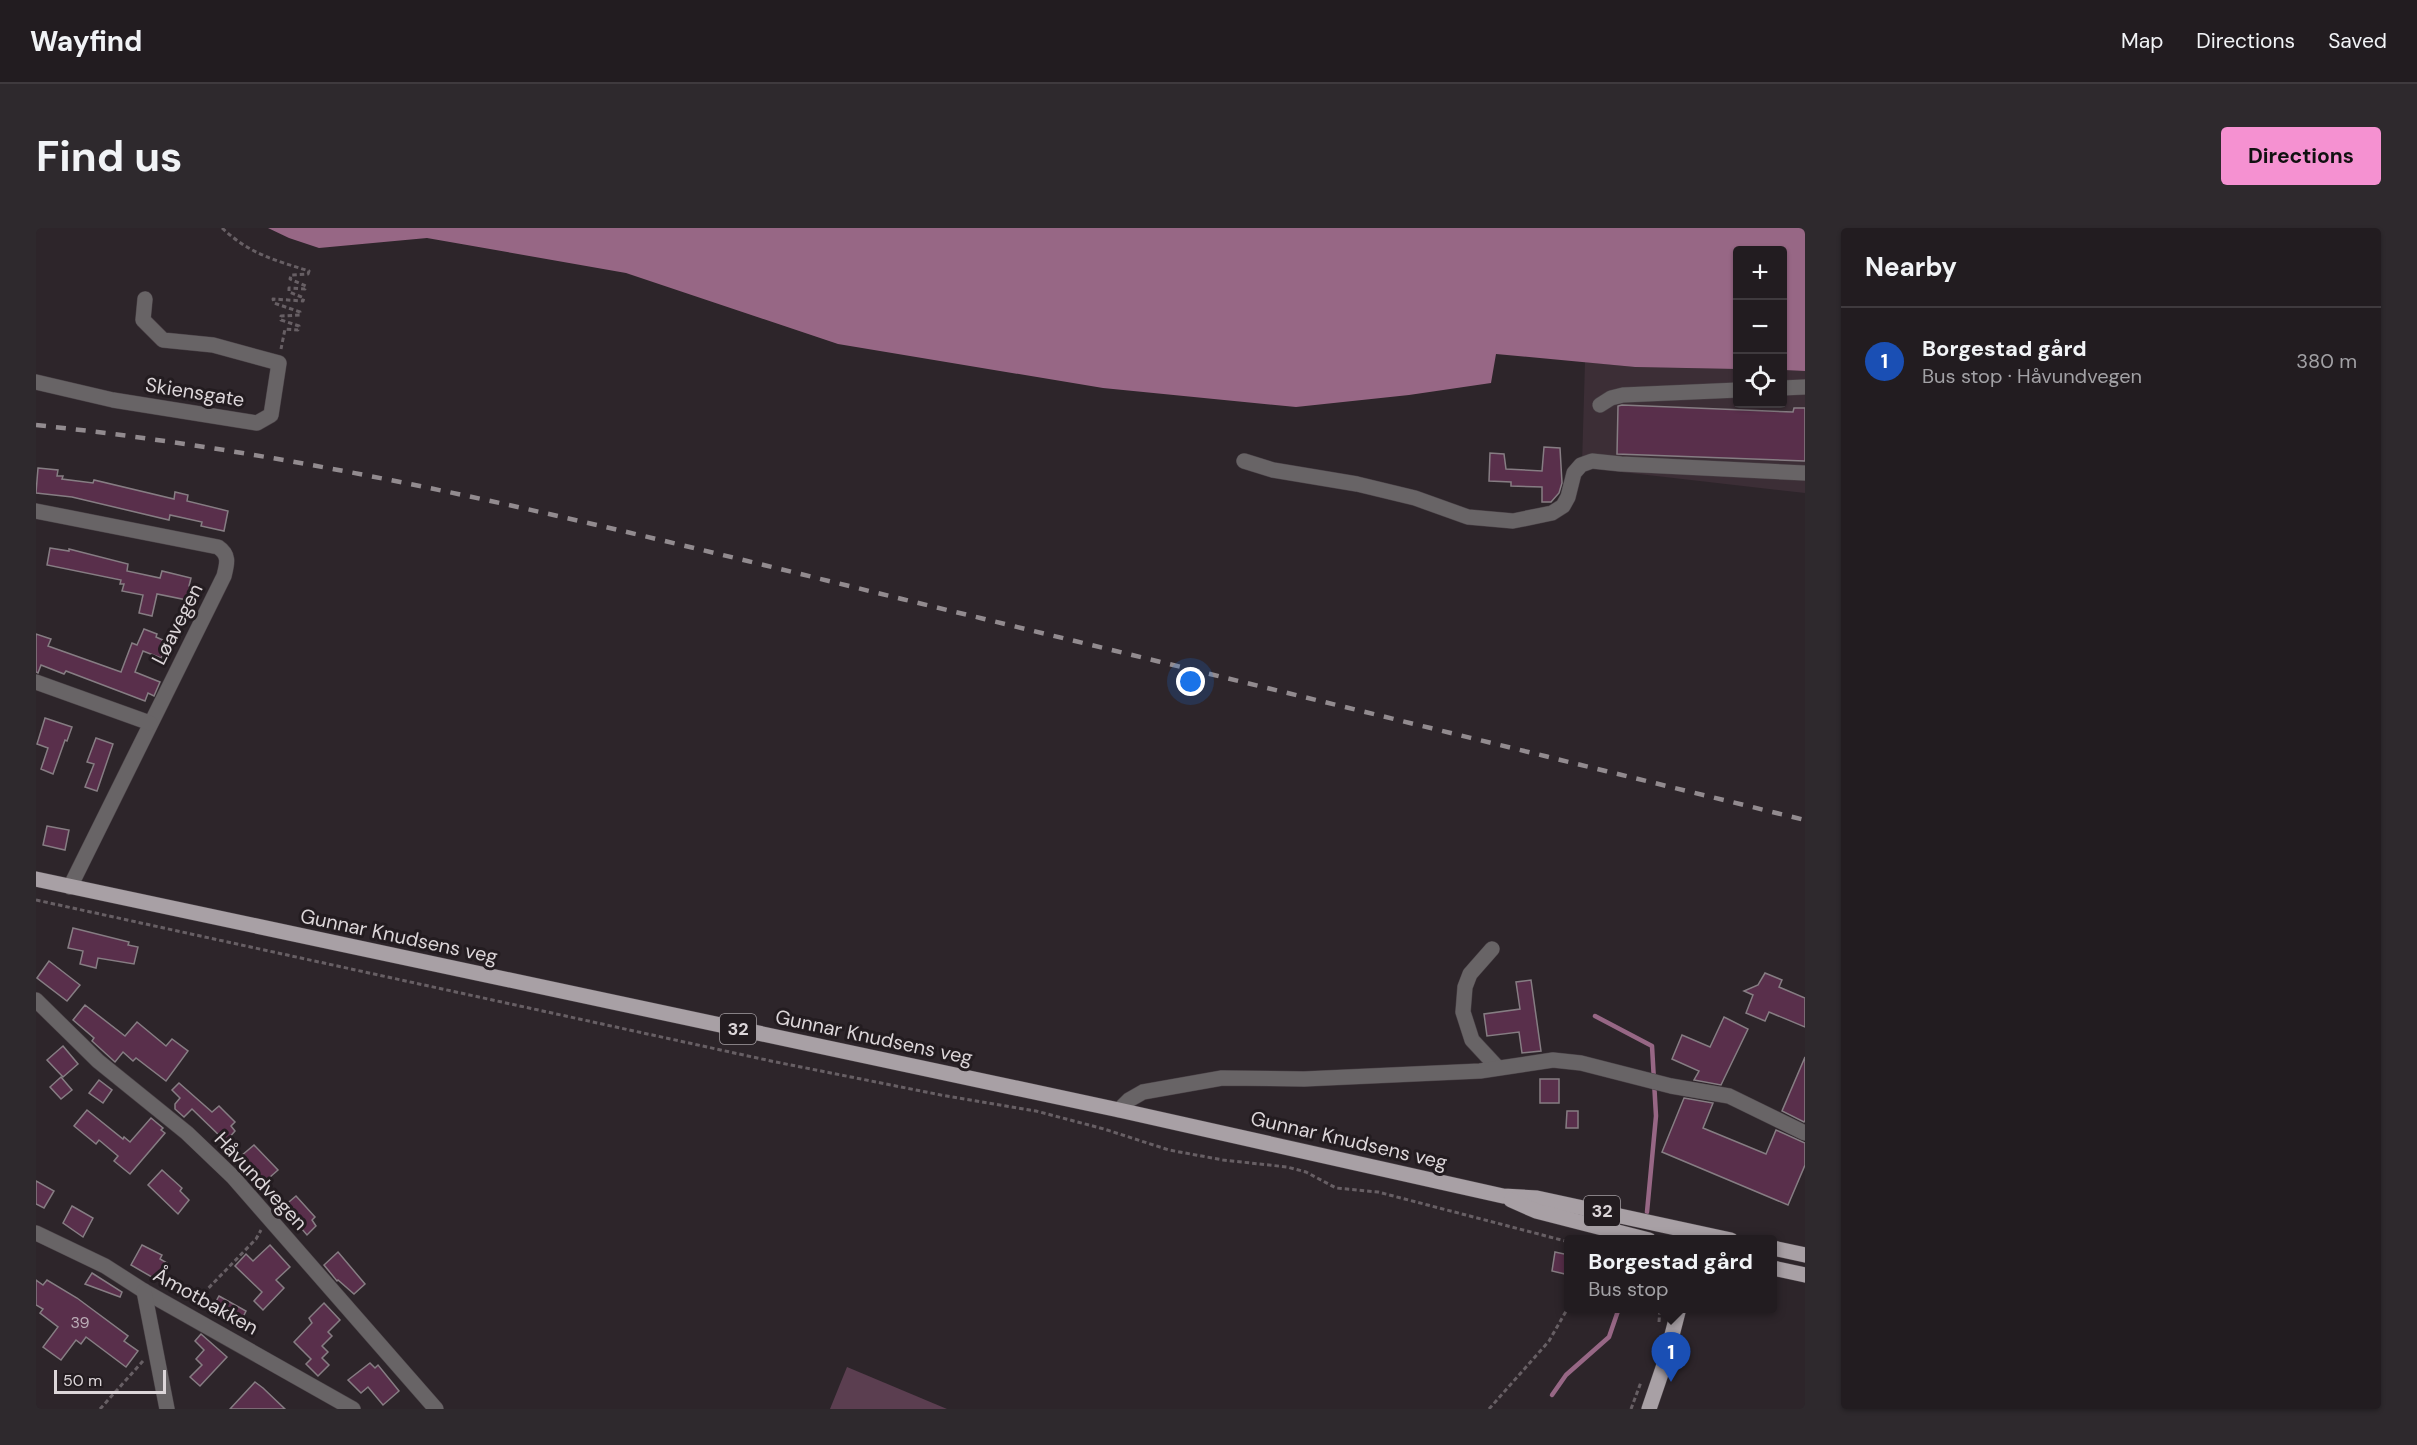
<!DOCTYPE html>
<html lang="en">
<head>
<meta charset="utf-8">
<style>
  body { margin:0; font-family:"DM Sans",sans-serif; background:#2e292d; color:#f1f3f6 }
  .controls { position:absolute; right:18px; top:18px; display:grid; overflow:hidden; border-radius:6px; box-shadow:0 2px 4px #0004 }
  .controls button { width:54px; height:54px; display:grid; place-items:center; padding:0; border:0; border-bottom:2px solid #3f3a3e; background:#221c20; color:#f1f3f6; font:30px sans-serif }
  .scale { position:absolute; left:18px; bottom:15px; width:112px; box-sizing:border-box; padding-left:6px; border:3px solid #dcd6d9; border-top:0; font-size:16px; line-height:21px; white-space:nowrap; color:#dcd6d9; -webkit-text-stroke:4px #231c20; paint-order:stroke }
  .you { position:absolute; left:1155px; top:454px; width:21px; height:21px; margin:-15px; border:4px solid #fff; border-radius:50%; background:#1a73e8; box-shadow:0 0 0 9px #1a73e833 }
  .badge { display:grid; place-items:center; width:39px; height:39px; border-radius:50%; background:#f591d1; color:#fff; font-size:20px; font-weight:700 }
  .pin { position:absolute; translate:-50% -50px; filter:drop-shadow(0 2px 3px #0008) }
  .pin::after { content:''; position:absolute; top:32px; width:21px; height:18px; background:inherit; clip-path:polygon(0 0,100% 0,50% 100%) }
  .popup { position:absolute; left:1528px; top:1007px; width:213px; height:78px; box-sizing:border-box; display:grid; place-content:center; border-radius:6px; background:#221c20; filter:drop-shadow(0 2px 4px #0005); font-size:20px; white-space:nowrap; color:#a2a1a5 }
  .popup b { font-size:22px; color:#f1f3f6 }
  .popup::after { content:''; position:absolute; left:50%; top:100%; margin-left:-12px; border:12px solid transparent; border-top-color:#221c20 }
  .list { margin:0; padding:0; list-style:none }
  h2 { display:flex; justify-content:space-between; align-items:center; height:78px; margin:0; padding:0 24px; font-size:26px }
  h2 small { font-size:20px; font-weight:400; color:#a2a1a5 }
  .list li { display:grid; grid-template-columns:39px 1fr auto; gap:18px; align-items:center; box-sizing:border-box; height:108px; padding:0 24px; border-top:2px solid #3f3a3e }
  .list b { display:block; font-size:22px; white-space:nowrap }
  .list p { margin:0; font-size:20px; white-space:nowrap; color:#a2a1a5 }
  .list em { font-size:20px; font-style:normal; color:#a2a1a5 }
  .icon { flex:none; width:33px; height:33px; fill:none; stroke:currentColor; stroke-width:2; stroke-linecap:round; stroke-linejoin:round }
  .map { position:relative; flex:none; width:1769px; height:1181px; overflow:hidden; border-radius:6px }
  header { display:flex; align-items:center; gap:36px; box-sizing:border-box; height:84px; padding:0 30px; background:#221c20; border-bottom:2px solid #3f3a3e }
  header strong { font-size:28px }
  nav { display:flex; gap:33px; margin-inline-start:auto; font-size:21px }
  .intro { display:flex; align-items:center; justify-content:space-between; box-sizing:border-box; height:144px; padding:0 36px }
  h1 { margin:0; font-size:42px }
  .button { padding:15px 27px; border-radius:6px; background:#f591d1; color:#111; font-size:21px; font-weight:700 }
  main { display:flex; gap:36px; padding:0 36px }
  aside { flex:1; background:#221c20; border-radius:6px; box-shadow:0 2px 4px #0004 }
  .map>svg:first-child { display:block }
</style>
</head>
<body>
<header>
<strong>Wayfind</strong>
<nav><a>Map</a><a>Directions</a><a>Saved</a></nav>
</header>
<div class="intro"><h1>Find us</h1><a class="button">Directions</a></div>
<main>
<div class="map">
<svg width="1769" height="1181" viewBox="0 0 1769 1181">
  <rect width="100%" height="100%" fill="#2d252a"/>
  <polygon fill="#3c2e36" points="1549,134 1599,139 1701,141 1702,176 1746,176 1747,142 1769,143 1769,265 1568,242 1546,236"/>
  <polygon fill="#5b3e50" points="811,1139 911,1181 794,1181"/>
  <polygon fill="#976785" points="232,0 1769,0 1769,143 1747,142 1746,22 1702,22 1701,141 1599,139 1460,126 1455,155 1373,167 1260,179 1067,160 802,116 590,45 391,10 283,20 253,10"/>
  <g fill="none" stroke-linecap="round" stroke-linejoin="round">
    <g stroke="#976785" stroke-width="4.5">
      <polyline points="1559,788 1616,818 1620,888 1611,984"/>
      <polyline points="1516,1167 1530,1147 1573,1109 1583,1080"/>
    </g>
  </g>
  <g fill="#592f4b" stroke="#867d83" stroke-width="1.5">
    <polygon points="1586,177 1757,184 1758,180 1769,180 1769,233 1581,226 1582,178"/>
    <polygon points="1508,219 1524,220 1526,255 1523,265 1515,274 1506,274 1506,259 1475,258 1475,254 1453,253 1454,225 1468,226 1470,241 1506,243"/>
    <polygon points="2,240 22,242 21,248 27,248 26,251 57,255 58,252 138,271 139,264 152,267 151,273 192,283 188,303 165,298 166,294 134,287 133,292 36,269 0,265"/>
    <polygon points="14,320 33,323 33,321 92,336 91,343 124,350 126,343 155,350 153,358 159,359 156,373 121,366 116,388 103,385 107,367 86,363 88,356 84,356 85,352 11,337"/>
    <polygon points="108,401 121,406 120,409 131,414 125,430 107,423 99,444 124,454 118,468 112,465 109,473 30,443 28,446 5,437 2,445 0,444 0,406 15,411 12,418 85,444 96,415 101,417"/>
    <polygon points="9,490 36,499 31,513 29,512 17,546 5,541 12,520 1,516"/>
    <polygon points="60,510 77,516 61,563 49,559 58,536 51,534"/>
    <polygon points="11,598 33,602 29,622 7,617"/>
    <polygon points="37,700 93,714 92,717 102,719 98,736 62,730 60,740 44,736 47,723 32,720"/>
    <polygon points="13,733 44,757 31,773 1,750"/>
    <polygon points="1729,745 1746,752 1743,759 1769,770 1769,799 1733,784 1729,793 1710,785 1717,767 1708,763 1722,757"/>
    <polygon points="1495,752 1505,823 1486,825 1483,804 1451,808 1448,786 1484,781 1480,754"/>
    <polygon points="49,777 89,808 101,794 130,818 136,811 152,823 130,853 100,830 97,833 87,824 79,834 56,813 58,810 37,792"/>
    <polygon points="1688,789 1712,801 1685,857 1658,852 1663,843 1636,831 1646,807 1674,819"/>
    <polygon points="27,818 42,836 27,849 11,832"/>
    <polygon points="1769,829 1769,892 1768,894 1746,883"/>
    <polygon points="25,849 36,862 25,871 14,859"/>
    <rect x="1504" y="851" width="19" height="24"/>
    <polygon points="63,852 76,862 67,875 53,865"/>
    <polygon points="143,855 176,884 183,878 199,894 195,898 199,903 192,911 187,911 156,881 148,889 139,881 139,876 144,870 136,862"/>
    <polygon points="1648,870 1677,875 1667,900 1730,926 1740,902 1769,915 1769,937 1752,977 1626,924"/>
    <polygon points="51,882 87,911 88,909 94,914 115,890 127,900 125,902 129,905 94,946 78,933 82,928 63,912 60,916 38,898"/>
    <polygon points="1531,883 1542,883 1542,900 1530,900"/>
    <polygon points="218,917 242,942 225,957 211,940 214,938 205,928"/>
    <polygon points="126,942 146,960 144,963 153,972 142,986 112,957"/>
    <polygon points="0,953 18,963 8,980 0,976"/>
    <polygon points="260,968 279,989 276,992 280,998 271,1007 247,979"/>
    <polygon points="36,978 57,990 47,1009 27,995"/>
    <polygon points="106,1017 126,1027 124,1031 131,1035 121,1052 95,1037"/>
    <polygon points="234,1017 254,1039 240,1052 248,1060 227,1082 218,1073 226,1064 199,1038 210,1026 217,1033"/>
    <polygon points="302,1024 329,1056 318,1066 302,1052 301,1053 288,1037"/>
    <polygon points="1519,1024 1533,1027 1529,1046 1516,1043"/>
    <polygon points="56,1045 86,1064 84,1069 49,1056"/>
    <polygon points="0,1052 7,1057 11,1052 41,1070 92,1108 88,1113 102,1123 90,1139 50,1109 45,1116 40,1112 25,1132 7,1119 22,1099 4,1085 7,1081 0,1077"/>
    <polygon points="183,1068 210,1083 203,1097 174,1084"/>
    <polygon points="288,1075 304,1092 292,1104 296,1108 286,1118 292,1124 286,1130 293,1137 282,1148 270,1136 275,1131 258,1114 276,1095 273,1090"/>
    <polygon points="165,1106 191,1129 164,1158 154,1149 166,1137 160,1131 168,1122 159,1113"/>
    <polygon points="334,1135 339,1140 342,1137 363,1163 347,1177 332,1159 325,1165 312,1152"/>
    <polygon points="219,1154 227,1160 249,1181 194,1181"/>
  </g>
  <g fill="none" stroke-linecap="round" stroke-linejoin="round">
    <defs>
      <g id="minor">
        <polyline points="0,154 77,172 221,195 235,187 243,135 177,117 127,112 107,92 109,71"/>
        <polyline points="1746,160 1769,159"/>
        <polyline points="1564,177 1575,170 1587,167 1702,162"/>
        <polyline points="1208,233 1237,242 1321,256 1379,270 1432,289 1477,293 1516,285 1527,278 1532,269 1538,245 1545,237 1556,233 1585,236 1769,245"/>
        <path d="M0,283L182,319C194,327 191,336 188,348L34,659"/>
        <polyline points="0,454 114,495"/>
        <polyline points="1456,721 1434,746 1429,759 1427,784 1436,812 1462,840"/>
        <polyline points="0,772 62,833 151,905 197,949 400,1181"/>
        <polyline points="1083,882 1093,872 1107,864 1186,850 1268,851 1444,843 1517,832 1545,835 1635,858 1693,868 1769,905"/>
        <polyline points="0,1005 69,1038 108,1063 317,1181"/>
        <polyline points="108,1063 131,1181"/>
      </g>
      <g id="major">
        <polyline points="0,651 1083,882 1467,968 1501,970 1695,1012"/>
        <polyline points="1475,972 1500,983 1613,1012"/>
        <polyline points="1737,1020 1769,1027"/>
        <polyline points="1737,1040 1769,1047"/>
        <polyline points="1613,1181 1629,1134 1643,1080"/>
      </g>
    </defs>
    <use href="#minor" stroke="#494146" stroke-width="16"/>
    <use href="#major" stroke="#494146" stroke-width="16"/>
    <g stroke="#675f64" stroke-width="3" stroke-dasharray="4.5 3" stroke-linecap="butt">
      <path d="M186,0C214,26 238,32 273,43L272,46L255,47L254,51L270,58L269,61L253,60V64L268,70L267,73L237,71L238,75L264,84V87L245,88V92L263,98L262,102L249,101L245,121"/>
      <polyline points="0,672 735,833 905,867 1000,883 1068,901 1133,922 1187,932 1251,939 1270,944 1300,960 1342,964 1533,1014"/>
      <polyline points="157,1076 220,1011 225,1002"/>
      <polyline points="1623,1094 1624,1080"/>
      <polyline points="64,1181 107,1133"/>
      <polyline points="1453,1181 1513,1113 1533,1078"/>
      <polyline points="1595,1181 1605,1154"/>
    </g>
    <use href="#minor" stroke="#686466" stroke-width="15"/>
    <use href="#major" stroke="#a8a0a5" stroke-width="15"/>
    <path stroke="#928b8f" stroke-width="4.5" stroke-dasharray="10 10" stroke-linecap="butt" d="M0,197C297,228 577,300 866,371C1167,444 1468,518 1769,592"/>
  </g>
  <g text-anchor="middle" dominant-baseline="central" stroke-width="6" stroke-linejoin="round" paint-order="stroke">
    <g font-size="16" fill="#bbacb6">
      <text x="44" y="1094">39</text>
    </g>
    <g fill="#231c20" stroke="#a49ea2" stroke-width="1.5">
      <rect x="684" y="786" width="36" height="30" rx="4.5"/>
      <rect x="1548" y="968" width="36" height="30" rx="4.5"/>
    </g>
    <g font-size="18" font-weight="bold" fill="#dcd6d9">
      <text x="702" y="801">32</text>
      <text x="1566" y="983">32</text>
    </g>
    <g font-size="20" fill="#dcd6d9" stroke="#231c20">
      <text transform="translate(159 164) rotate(9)">Skiensgate</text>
      <text transform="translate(141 396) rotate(-63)">Løavegen</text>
      <text transform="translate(363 708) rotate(12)">Gunnar Knudsens veg</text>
      <text transform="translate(838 809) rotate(12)">Gunnar Knudsens veg</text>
      <text transform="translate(1313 912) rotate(13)">Gunnar Knudsens veg</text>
      <text transform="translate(225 953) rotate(47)">Håvundvegen</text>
      <text transform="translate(170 1073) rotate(29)">Åmotbakken</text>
    </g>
  </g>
</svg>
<div class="controls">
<button>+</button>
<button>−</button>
<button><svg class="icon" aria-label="locate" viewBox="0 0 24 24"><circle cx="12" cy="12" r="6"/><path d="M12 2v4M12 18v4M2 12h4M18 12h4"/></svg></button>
</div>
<div class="scale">50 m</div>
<div class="you"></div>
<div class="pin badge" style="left:1635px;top:1154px;background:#1a4fb4">1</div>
<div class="popup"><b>Borgestad gård</b>Bus stop</div>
</div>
<aside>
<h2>Nearby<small></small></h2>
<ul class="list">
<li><span class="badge" style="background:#1a4fb4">1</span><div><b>Borgestad gård</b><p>Bus stop · Håvundvegen</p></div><em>380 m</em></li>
</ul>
</aside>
</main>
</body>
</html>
